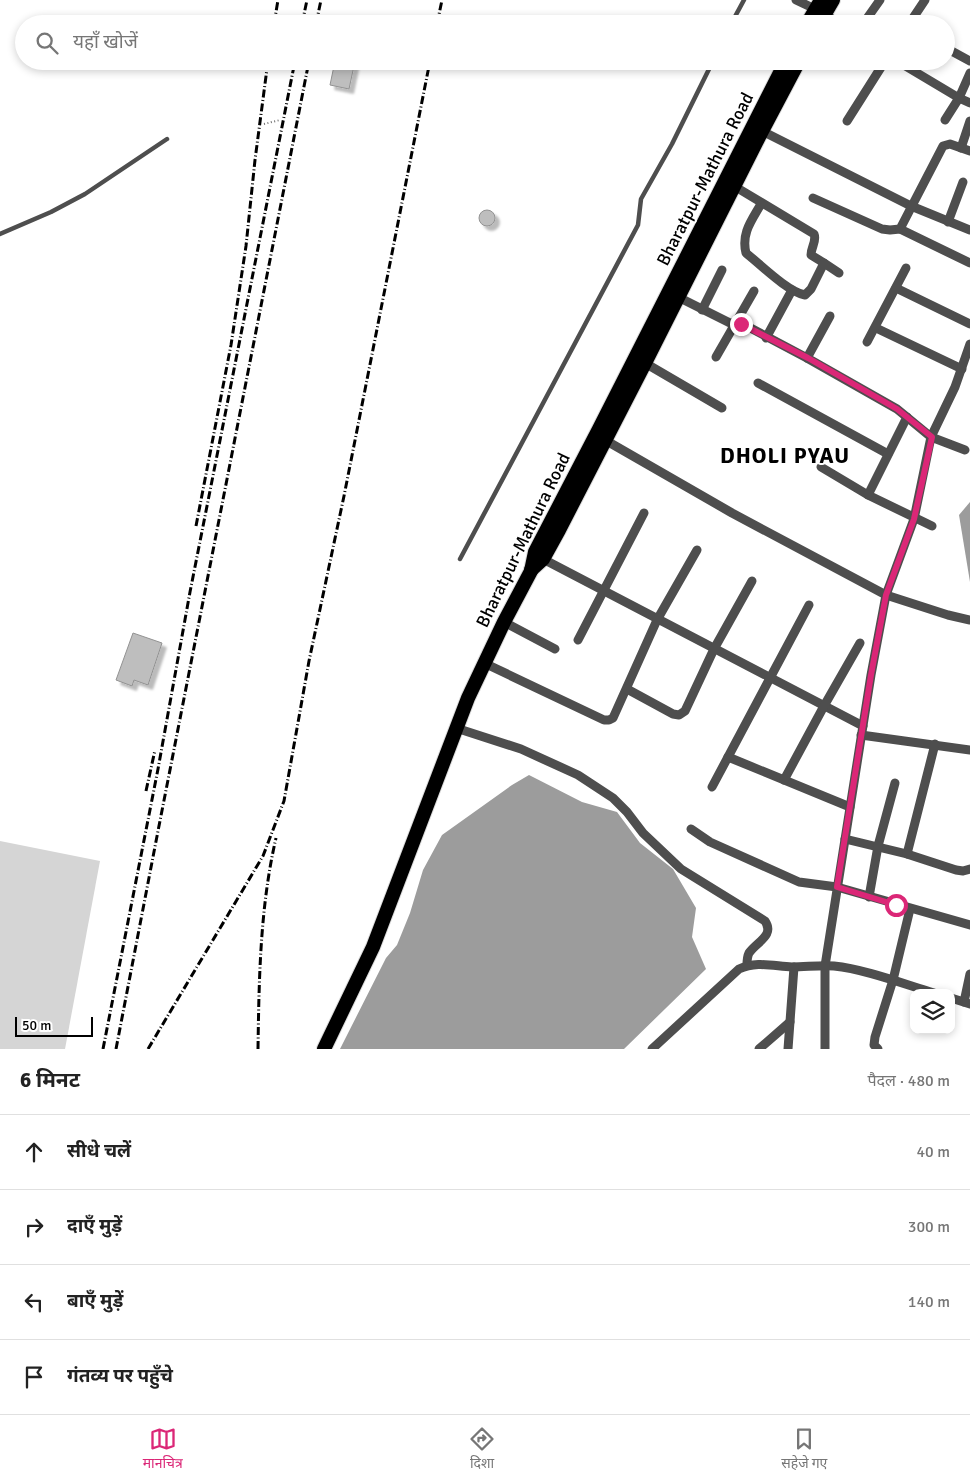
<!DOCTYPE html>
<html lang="hi">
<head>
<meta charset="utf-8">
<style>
  body { margin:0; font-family:Signika,"Noto Sans Devanagari",sans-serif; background:#f6f6f6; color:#222 }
  .controls { position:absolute; right:15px; bottom:15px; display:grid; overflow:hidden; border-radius:10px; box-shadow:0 2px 8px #0003 }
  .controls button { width:45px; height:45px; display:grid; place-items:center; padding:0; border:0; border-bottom:1px solid #e0e0e0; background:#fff; color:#222; font:25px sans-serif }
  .scale { position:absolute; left:15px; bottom:12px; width:78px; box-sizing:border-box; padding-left:5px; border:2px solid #000; border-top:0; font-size:14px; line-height:18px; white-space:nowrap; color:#000; -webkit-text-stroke:4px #fff; paint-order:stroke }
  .stop { position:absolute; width:15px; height:15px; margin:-11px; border:4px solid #db2777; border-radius:50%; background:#fff }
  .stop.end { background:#db2777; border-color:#fff; box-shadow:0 1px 5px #0008 }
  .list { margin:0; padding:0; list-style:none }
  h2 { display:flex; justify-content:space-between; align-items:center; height:65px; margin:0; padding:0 20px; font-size:21px }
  h2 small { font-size:16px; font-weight:400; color:#767676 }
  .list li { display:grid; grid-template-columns:32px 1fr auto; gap:15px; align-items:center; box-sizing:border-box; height:75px; padding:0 20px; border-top:1px solid #e0e0e0 }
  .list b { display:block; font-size:19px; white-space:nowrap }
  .list em { font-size:16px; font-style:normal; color:#767676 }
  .icon { flex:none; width:28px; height:28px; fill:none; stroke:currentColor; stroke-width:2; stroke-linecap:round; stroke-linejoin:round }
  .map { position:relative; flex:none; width:970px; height:1049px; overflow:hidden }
  .search { position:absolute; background:#fff; box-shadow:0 2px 8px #0003; left:15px; right:15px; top:15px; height:55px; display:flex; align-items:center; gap:12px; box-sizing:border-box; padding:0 18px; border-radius:28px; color:#767676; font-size:19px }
  .sheet { height:365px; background:#fff }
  nav { display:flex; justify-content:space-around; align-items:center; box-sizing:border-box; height:70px; border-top:1px solid #e0e0e0; background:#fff; font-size:14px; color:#767676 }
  nav a { display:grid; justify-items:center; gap:2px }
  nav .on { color:#db2777 }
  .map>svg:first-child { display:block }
</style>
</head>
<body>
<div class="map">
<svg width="970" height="1049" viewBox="0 0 970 1049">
  <defs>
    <filter id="shadow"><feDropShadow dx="4.5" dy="4.5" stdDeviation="1" flood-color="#0004"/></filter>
  </defs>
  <rect width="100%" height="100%" fill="#fff"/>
  <polygon fill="#d5d5d5" points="0,841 100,861 65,1049 0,1049"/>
  <g fill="#9c9c9c">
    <polygon points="970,502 970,582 959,515"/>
    <polygon points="529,775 582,802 617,812 640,843 673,869 696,908 692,937 706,969 624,1049 340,1049 386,958 397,945 410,913 423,870 442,835 512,785"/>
  </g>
  <g fill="#bebebe" stroke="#929292" filter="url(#shadow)">
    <polygon points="335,61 355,61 349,89 330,85"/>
    <circle cx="487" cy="218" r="8"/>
    <polygon points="133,633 162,643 148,685 134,680 132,686 116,680"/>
  </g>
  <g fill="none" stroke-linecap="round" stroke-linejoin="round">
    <defs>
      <g id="trunk">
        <polyline points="807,24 821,0"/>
        <polyline points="819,24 833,0"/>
        <polyline points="531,570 543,559 559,530 645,363 762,131 799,61"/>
        <polyline points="324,1049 373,947 468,698 504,622 531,571 535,552 599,429 786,61"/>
      </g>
    </defs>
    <use href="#trunk" stroke="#dbdbdb" stroke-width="16"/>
    <polyline stroke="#707070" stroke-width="2" stroke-dasharray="1 2.5" stroke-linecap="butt" points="264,124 280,120"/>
    <g stroke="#4e4e4e" stroke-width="4.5">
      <polyline points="731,24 744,0"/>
      <polyline points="0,234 51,212 85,194 167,139"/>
      <polyline points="460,559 638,225 641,199 672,144 713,61"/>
    </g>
    <g stroke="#4e4e4e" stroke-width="9">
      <polyline points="796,0 815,9"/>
      <polyline points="825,14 839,24"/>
      <polyline points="863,24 880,0"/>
      <polyline points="909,24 925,0"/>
      <polyline points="946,48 970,61"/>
      <polyline points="897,61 959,98 970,103"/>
      <polyline points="945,120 959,98 970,73"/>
      <polyline points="847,121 885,61"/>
      <polyline points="762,131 911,206 970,230"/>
      <polyline points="961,148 970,121"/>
      <path d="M734,186L814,234C817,241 811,247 811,255L824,263"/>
      <polyline points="813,198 882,229 890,230 900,229 943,146 950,144 970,151"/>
      <path d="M761,204C752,220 741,233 746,253C761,265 788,292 805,295L811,289L824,263L839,273"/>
      <polyline points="948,222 963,182"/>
      <polyline points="900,229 970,263"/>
      <polyline points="896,288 970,324"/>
      <polyline points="678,297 730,323 741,323 807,358 897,409 931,437 965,450"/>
      <polyline points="702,310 722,270"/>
      <polyline points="876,328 962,369"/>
      <polyline points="766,338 792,290"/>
      <polyline points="867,342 906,268"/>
      <polyline points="716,357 754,291"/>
      <polyline points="807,358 830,316"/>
      <polyline points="645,363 722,408"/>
      <polyline points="758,383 888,454"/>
      <polyline points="605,440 732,513 886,595 948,615 970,620"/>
      <polyline points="821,467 868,495 932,526"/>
      <polyline points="868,495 907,417"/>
      <polyline points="543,559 863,726"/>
      <polyline points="504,622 555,649"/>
      <polyline points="578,640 644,513"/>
      <polyline points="484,663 604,720 609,720 613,718 657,620 697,550"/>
      <polyline points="627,689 673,714 679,715 685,711 714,649 752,581"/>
      <path d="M456,728L521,749L578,775L613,798L627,812L643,833L681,869L765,921C775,936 756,942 749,953C747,957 747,961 747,965"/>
      <polyline points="861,735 970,750"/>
      <polyline points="728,757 850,807"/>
      <polyline points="784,780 824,706 860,643"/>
      <polyline points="712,787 809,605"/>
      <polyline points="691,829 710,842 799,882 837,887 970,925"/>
      <polyline points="845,839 907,854 956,870 963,871 970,869"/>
      <polyline points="907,854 935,744"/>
      <polyline points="869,897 878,846 895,783"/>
      <polyline points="951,998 970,1004"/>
      <polyline points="964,1002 970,974"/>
      <path d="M652,1049L739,969C756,961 773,966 792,967C806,967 820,965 834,966C864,969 904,984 934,993"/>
      <polyline points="759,1049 790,1022"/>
      <polyline points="788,1049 794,967"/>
      <polyline points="825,1049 825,966 871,675 886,595 914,519 931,437 955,387 970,344"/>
      <polyline points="878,1049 874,1045 875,1037 893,980 910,909"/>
    </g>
    <use href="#trunk" stroke="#000" stroke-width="14"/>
    <g stroke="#000" stroke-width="3" stroke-dasharray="8 2.5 1 2.5" stroke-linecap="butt">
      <polyline points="274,24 278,0"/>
      <polyline points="302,24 307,0"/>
      <polyline points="316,24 321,0"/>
      <polyline points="437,24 442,0"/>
      <polyline points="196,526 231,345 246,246 255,160 268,61"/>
      <polyline points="146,791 155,750"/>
      <polyline points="103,1049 158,769 190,592 295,61"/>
      <polyline points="116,1049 158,831 309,61"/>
      <polyline points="148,1049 263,856 284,801 309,661 344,496 430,61"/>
      <path d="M258,1049C259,979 260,907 276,838"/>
    </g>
  </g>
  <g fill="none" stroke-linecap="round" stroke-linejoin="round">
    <polyline stroke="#db2777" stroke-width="6" points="741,324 808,358 897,409 932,437 914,519 886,595 871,675 837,887 896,905"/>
  </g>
  <g text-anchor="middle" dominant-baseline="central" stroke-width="4" stroke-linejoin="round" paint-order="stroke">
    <g font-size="18" fill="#000" stroke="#fff">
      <text transform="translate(705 179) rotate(-63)">Bharatpur-Mathura Road</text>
      <text transform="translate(523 540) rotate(-64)">Bharatpur-Mathura Road</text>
    </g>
    <g font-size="22" font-weight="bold" letter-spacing="1" fill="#000" stroke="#fff">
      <text x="785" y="455">DHOLI PYAU</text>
    </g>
  </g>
</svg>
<div class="controls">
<button><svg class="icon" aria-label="layers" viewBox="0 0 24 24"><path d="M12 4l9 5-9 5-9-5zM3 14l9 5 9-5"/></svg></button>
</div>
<div class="scale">50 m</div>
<div class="stop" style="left:896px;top:905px"></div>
<div class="stop end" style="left:741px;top:324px"></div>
<div class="search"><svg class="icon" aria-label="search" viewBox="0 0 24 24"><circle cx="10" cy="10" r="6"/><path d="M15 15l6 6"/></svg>यहाँ खोजें</div>
</div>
<section class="sheet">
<h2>6 मिनट<small>पैदल · 480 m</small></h2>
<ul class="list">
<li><svg class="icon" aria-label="ahead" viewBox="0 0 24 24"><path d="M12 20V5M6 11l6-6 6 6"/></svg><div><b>सीधे चलें</b></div><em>40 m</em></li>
<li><svg class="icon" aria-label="right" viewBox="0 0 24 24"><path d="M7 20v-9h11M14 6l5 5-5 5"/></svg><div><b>दाएँ मुड़ें</b></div><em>300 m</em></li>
<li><svg class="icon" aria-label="left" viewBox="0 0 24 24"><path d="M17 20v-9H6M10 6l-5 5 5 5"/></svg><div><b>बाएँ मुड़ें</b></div><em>140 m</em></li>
<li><svg class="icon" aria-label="arrive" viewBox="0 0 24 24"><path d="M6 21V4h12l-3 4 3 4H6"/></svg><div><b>गंतव्य पर पहुँचे</b></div></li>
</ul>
</section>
<nav>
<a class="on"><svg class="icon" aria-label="map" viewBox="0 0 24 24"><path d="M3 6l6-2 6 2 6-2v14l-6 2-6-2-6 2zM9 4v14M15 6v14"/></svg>मानचित्र</a>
<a><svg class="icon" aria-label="directions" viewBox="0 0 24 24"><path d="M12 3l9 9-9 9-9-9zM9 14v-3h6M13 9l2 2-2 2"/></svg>दिशा</a>
<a><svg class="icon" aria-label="saved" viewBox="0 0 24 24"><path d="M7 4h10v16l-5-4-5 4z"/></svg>सहेजे गए</a>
</nav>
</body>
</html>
